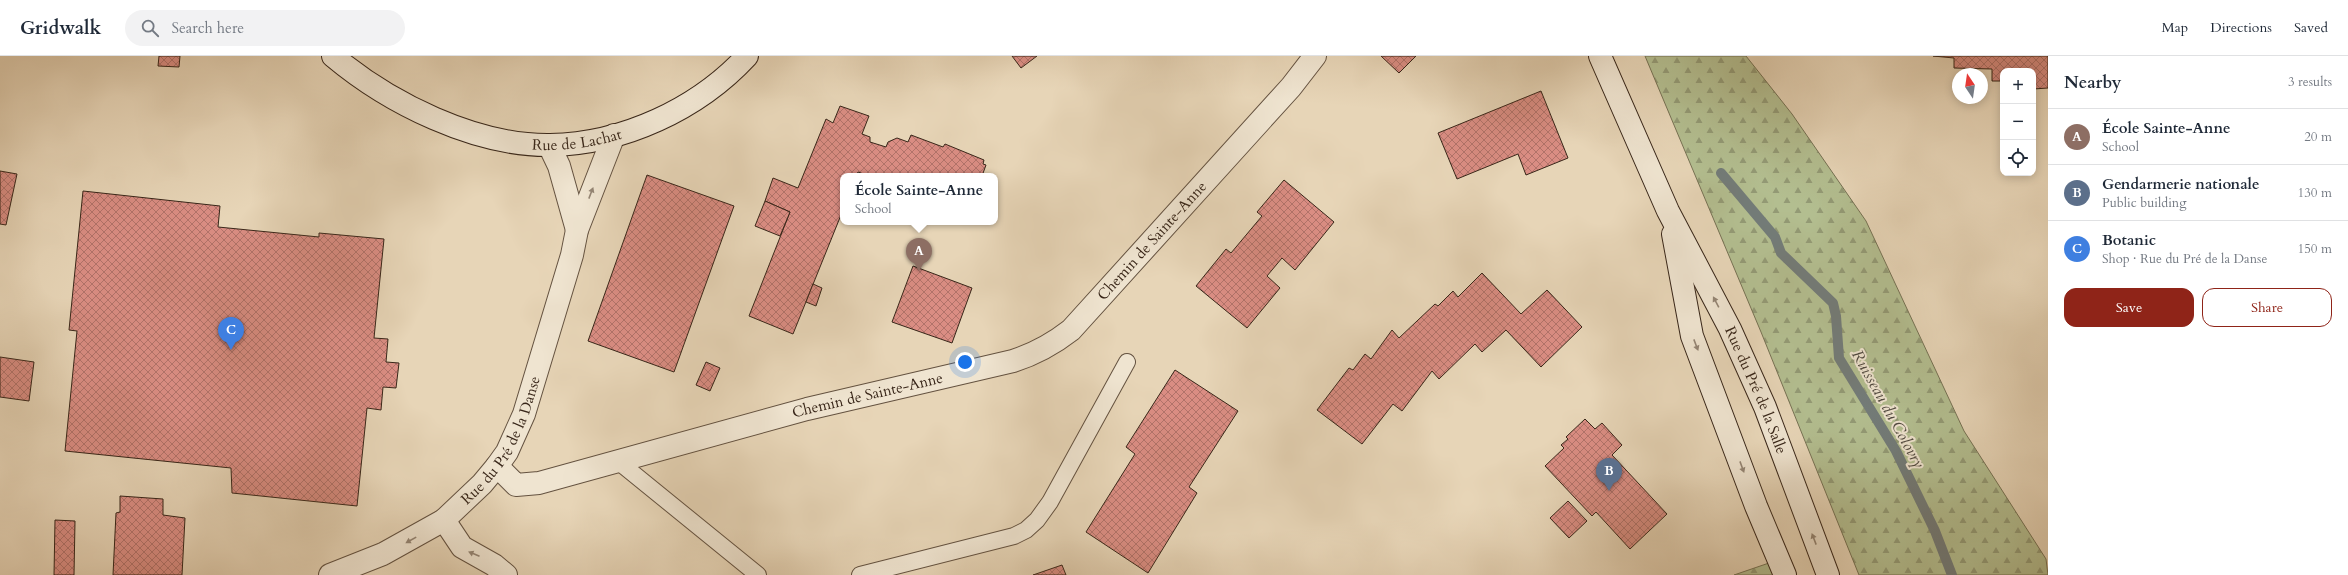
<!DOCTYPE html>
<html lang="en">
<head>
<meta charset="utf-8">
<style>
  body { margin:0; font-family:Cardo,serif; background:#f2f2f3; color:#1f2937 }
  .controls { position:absolute; right:12px; top:12px; display:grid; overflow:hidden; border-radius:8px; box-shadow:0 2px 10px #0003 }
  .controls button { width:36px; height:36px; display:grid; place-items:center; padding:0; border:0; border-bottom:1px solid #e0e1e3; background:#fff; color:#1f2937; font:20px sans-serif }
  .compass { position:absolute; left:1952px; top:12px; width:36px; height:36px; border-radius:50%; background:#fff; box-shadow:0 2px 10px #0003; rotate:347deg }
  .you { position:absolute; left:965px; top:306px; width:14px; height:14px; margin:-10px; border:3px solid #fff; border-radius:50%; background:#1a73e8; box-shadow:0 0 0 6px #1a73e833 }
  .badge { display:grid; place-items:center; width:26px; height:26px; border-radius:50%; background:#8f2418; color:#fff; font-size:13px; font-weight:700 }
  .pin { position:absolute; translate:-50% -33px; filter:drop-shadow(0 1px 2px #0008) }
  .pin::after { content:''; position:absolute; top:21px; width:14px; height:12px; background:inherit; clip-path:polygon(0 0,100% 0,50% 100%) }
  .popup { position:absolute; left:840px; top:117px; width:158px; height:52px; box-sizing:border-box; display:grid; place-content:center; border-radius:8px; background:#fff; filter:drop-shadow(0 1px 3px #0005); font-size:13px; white-space:nowrap; color:#747a83 }
  .popup b { font-size:15px; color:#1f2937 }
  .popup::after { content:''; position:absolute; left:50%; top:100%; margin-left:-8px; border:8px solid transparent; border-top-color:#fff }
  .list { margin:0; padding:0; list-style:none }
  h2 { display:flex; justify-content:space-between; align-items:center; height:52px; margin:0; padding:0 16px; font-size:17px }
  h2 small { font-size:13px; font-weight:400; color:#747a83 }
  .list li { display:grid; grid-template-columns:26px 1fr auto; gap:12px; align-items:center; box-sizing:border-box; height:56px; padding:0 16px; border-top:1px solid #e0e1e3 }
  .list b { display:block; font-size:15px; white-space:nowrap }
  .list p { margin:0; font-size:13px; white-space:nowrap; color:#747a83 }
  .list em { font-size:13px; font-style:normal; color:#747a83 }
  .actions { display:flex; gap:8px; padding:12px 16px }
  .actions a { flex:1; padding:9px 0; border:1px solid #8f2418; border-radius:12px; text-align:center; font-size:14px; color:#8f2418 }
  .actions .main { background:#8f2418; color:#fff }
  .icon { flex:none; width:22px; height:22px; fill:none; stroke:currentColor; stroke-width:2; stroke-linecap:round; stroke-linejoin:round }
  .map { position:relative; flex:none; width:2048px; height:519px; overflow:hidden }
  header { display:flex; align-items:center; gap:24px; box-sizing:border-box; height:56px; padding:0 20px; background:#fff; border-bottom:1px solid #e0e1e3 }
  header strong { font-size:19px }
  nav { display:flex; gap:22px; margin-inline-start:auto; font-size:14px }
  .search { width:280px; height:36px; background:#f2f2f3; display:flex; align-items:center; gap:10px; box-sizing:border-box; padding:0 14px; border-radius:22px; color:#747a83; font-size:15px }
  main { display:flex }
  aside { flex:1; background:#fff }
  .map>svg:first-child { display:block }
</style>
</head>
<body>
<header>
<strong>Gridwalk</strong>
<div class="search"><svg class="icon" aria-label="search" viewBox="0 0 24 24"><circle cx="10" cy="10" r="6"/><path d="M15 15l6 6"/></svg>Search here</div>
<nav><a>Map</a><a>Directions</a><a>Saved</a></nav>
</header>
<main>
<div class="map">
<svg width="2048" height="519" viewBox="0 0 2048 519">
  <defs>
    <pattern id="forest-firs" width="22" height="20" patternUnits="userSpaceOnUse"><rect width="22" height="20" fill="#b3be90"/><path d="M5 1l3.5 6h-7zM16 11l3.5 6h-7z" fill="#939a75"/></pattern>
    <pattern id="building-cross-hatch" width="8" height="8" patternUnits="userSpaceOnUse"><rect width="8" height="8" fill="#da8d83"/><path d="M0 0l8 8M0 8l8-8" fill="none" stroke="#b2736a"/></pattern>
  </defs>
  <rect width="100%" height="100%" fill="#e7d5b7"/>
  <filter id="stains"><feTurbulence type="fractalNoise" baseFrequency=".005" numOctaves="4"/><feColorMatrix values="0 0 0 0 .2 0 0 0 0 .09 0 0 0 0 .02 0 0 0 .5 -.17"/></filter>
  <radialGradient id="worn" r=".72"><stop offset=".6" stop-color="#630" stop-opacity="0"/><stop offset="1" stop-color="#630" stop-opacity=".3"/></radialGradient>
  <g fill="url(#forest-firs)" stroke="#767254">
    <polygon points="1645,0 1746,0 1792,58 1866,165 1964,375 2046,503 2048,519 1859,519 1761,276"/>
    <polygon points="1769,507 1775,519 1734,519"/>
  </g>
  <g fill="none" stroke-linecap="round" stroke-linejoin="round">
    <polyline stroke="#737c79" stroke-width="10" points="1721,117 1775,181 1781,197 1833,247 1836,260 1839,302 1896,395 1935,475 1952,519"/>
  </g>
  <g fill="url(#building-cross-hatch)" stroke="#382619">
    <polygon points="159,0 180,0 179,11 158,10"/>
    <polygon points="1012,0 1037,0 1021,12"/>
    <polygon points="1381,0 1416,0 1399,17"/>
    <polygon points="1933,0 2048,0 2048,32 2033,33 2033,15 2003,15 2003,25 1992,25 1992,13 1954,12 1954,2"/>
    <polygon points="1541,35 1568,102 1526,119 1518,98 1457,123 1438,77"/>
    <polygon points="840,50 869,60 862,78 870,81 870,86 886,91 888,86 897,82 908,86 911,79 943,91 945,88 984,104 983,108 986,109 982,120 869,120 858,116 856,120 843,120 843,154 793,278 749,260 790,156 765,145 773,122 798,132 826,63 833,67"/>
    <polygon points="0,115 17,118 6,169 0,168"/>
    <polygon points="647,119 734,150 674,316 588,285"/>
    <polygon points="1284,124 1334,166 1295,214 1282,202 1267,220 1280,232 1247,272 1196,230 1226,193 1231,197 1262,160 1257,156"/>
    <polygon points="83,135 220,150 218,171 319,181 319,177 384,183 374,282 388,283 386,306 399,307 396,332 383,331 381,354 367,352 357,450 232,437 231,412 65,395 77,275 69,274"/>
    <polygon points="765,145 790,156 780,180 755,170"/>
    <polygon points="913,210 972,232 952,287 892,266"/>
    <polygon points="1482,217 1521,258 1547,234 1582,271 1541,311 1506,274 1482,296 1475,288 1439,323 1432,315 1402,355 1393,348 1362,388 1317,354 1349,312 1353,314 1365,298 1371,303 1392,274 1399,282 1435,248 1438,250 1453,235 1458,241"/>
    <polygon points="813,228 822,232 816,250 806,246"/>
    <polygon points="0,301 34,306 29,345 0,341"/>
    <polygon points="706,306 720,312 710,335 696,329"/>
    <polygon points="1175,314 1238,355 1189,431 1197,437 1148,517 1086,476 1135,398 1126,391"/>
    <polygon points="1585,363 1595,373 1602,367 1622,389 1612,399 1667,458 1630,493 1596,456 1592,460 1545,410 1564,392 1561,389 1568,383 1566,381"/>
    <polygon points="120,440 163,443 163,459 185,462 182,519 113,519 116,457 120,456"/>
    <polygon points="1568,445 1587,465 1569,482 1550,462"/>
    <polygon points="55,464 75,465 74,519 54,519"/>
    <polygon points="1062,509 1066,519 1033,519"/>
  </g>
  <g fill="none" stroke-linecap="round" stroke-linejoin="round">
    <defs>
      <g id="service">
        <polyline points="619,406 758,519"/>
        <polyline points="860,519 1014,480 1026,474 1037,464 1050,446 1127,306"/>
      </g>
      <g id="minor">
        <polyline points="549,89 559,110 577,174"/>
        <path id="s1" d="M497,410L516,429L539,427L807,353L1013,305C1035,298 1053,288 1071,274L1291,31L1315,0"/>
        <polyline points="444,464 462,491 494,509 506,519"/>
        <path id="s2" d="M330,519L383,498L444,464L482,428L497,410L507,396L524,358L572,199L577,174L614,79"/>
      </g>
      <g id="secondary">
        <path id="s3" d="M333,0C389,47 475,90 550,89C623,88 698,53 747,0"/>
        <path id="s4" d="M1600,0L1668,155L1730,273L1765,351L1828,519"/>
        <polyline points="1673,178 1692,280 1756,450 1785,519"/>
      </g>
    </defs>
    <use href="#service" stroke="#645240" stroke-width="18"/>
    <use href="#minor" stroke="#645240" stroke-width="24"/>
    <use href="#secondary" stroke="#382619" stroke-width="24"/>
    <use href="#service" stroke="#efe4d0" stroke-width="16"/>
    <use href="#minor" stroke="#efe4d0" stroke-width="22"/>
    <use href="#secondary" stroke="#efe4d0" stroke-width="22"/>
  </g>
  <defs><path id="oneway-solid" d="M-6-.8H1V-3.2L6.5 0L1 3.2V.8H-6Z"/></defs>
  <g fill="#948574">
    <use href="#oneway-solid" transform="translate(591 137) rotate(-69)"/>
    <use href="#oneway-solid" transform="translate(1716 246) rotate(-118)"/>
    <use href="#oneway-solid" transform="translate(1696 289) rotate(69)"/>
    <use href="#oneway-solid" transform="translate(1742 411) rotate(70)"/>
    <use href="#oneway-solid" transform="translate(1814 483) rotate(-111)"/>
    <use href="#oneway-solid" transform="translate(411 484) rotate(151)"/>
    <use href="#oneway-solid" transform="translate(474 498) rotate(-157)"/>
  </g>
  <g text-anchor="middle" dominant-baseline="central" stroke-width="4" stroke-linejoin="round" paint-order="stroke">
    <g font-size="15" fill="#382619" stroke="#efe4d0">
      <text stroke="none"><textPath href="#s3" startOffset="266">Rue de Lachat</textPath></text>
      <text stroke="none"><textPath href="#s1" startOffset="726">Chemin de Sainte-Anne</textPath></text>
      <text stroke="none"><textPath href="#s4" startOffset="369">Rue du Pré de la Salle</textPath></text>
      <text stroke="none"><textPath href="#s1" startOffset="390">Chemin de Sainte-Anne</textPath></text>
      <text stroke="none"><textPath href="#s2" startOffset="227">Rue du Pré de la Danse</textPath></text>
    </g>
    <g font-size="16" font-style="italic" fill="#514a41" stroke="#efe4d0">
      <text transform="translate(1888 353) rotate(61)">Ruisseau du Colovry</text>
    </g>
  </g>
  <rect width="100%" height="100%" filter="url(#stains)"/>
  <rect width="100%" height="100%" fill="url(#worn)"/>
</svg>
<div class="controls">
<button>+</button>
<button>−</button>
<button><svg class="icon" aria-label="locate" viewBox="0 0 24 24"><circle cx="12" cy="12" r="6"/><path d="M12 2v4M12 18v4M2 12h4M18 12h4"/></svg></button>
</div>
<svg class="compass" viewBox="-18 -18 36 36"><path d="M0-13l5 13h-10z" fill="#e53935"/><path d="M0 13l5-13h-10z" fill="#747a83"/></svg>
<div class="you"></div>
<div class="pin badge" style="left:919px;top:215px;background:#8d6e63">A</div>
<div class="popup"><b>École Sainte-Anne</b>School</div>
<div class="pin badge" style="left:1609px;top:435px;background:#5c6f8a">B</div>
<div class="pin badge" style="left:231px;top:294px;background:#3f7fe0">C</div>
</div>
<aside>
<h2>Nearby<small>3 results</small></h2>
<ul class="list">
<li><span class="badge" style="background:#8d6e63">A</span><div><b>École Sainte-Anne</b><p>School</p></div><em>20 m</em></li>
<li><span class="badge" style="background:#5c6f8a">B</span><div><b>Gendarmerie nationale</b><p>Public building</p></div><em>130 m</em></li>
<li><span class="badge" style="background:#3f7fe0">C</span><div><b>Botanic</b><p>Shop · Rue du Pré de la Danse</p></div><em>150 m</em></li>
</ul>
<div class="actions"><a class="main">Save</a><a>Share</a></div>
</aside>
</main>
</body>
</html>
